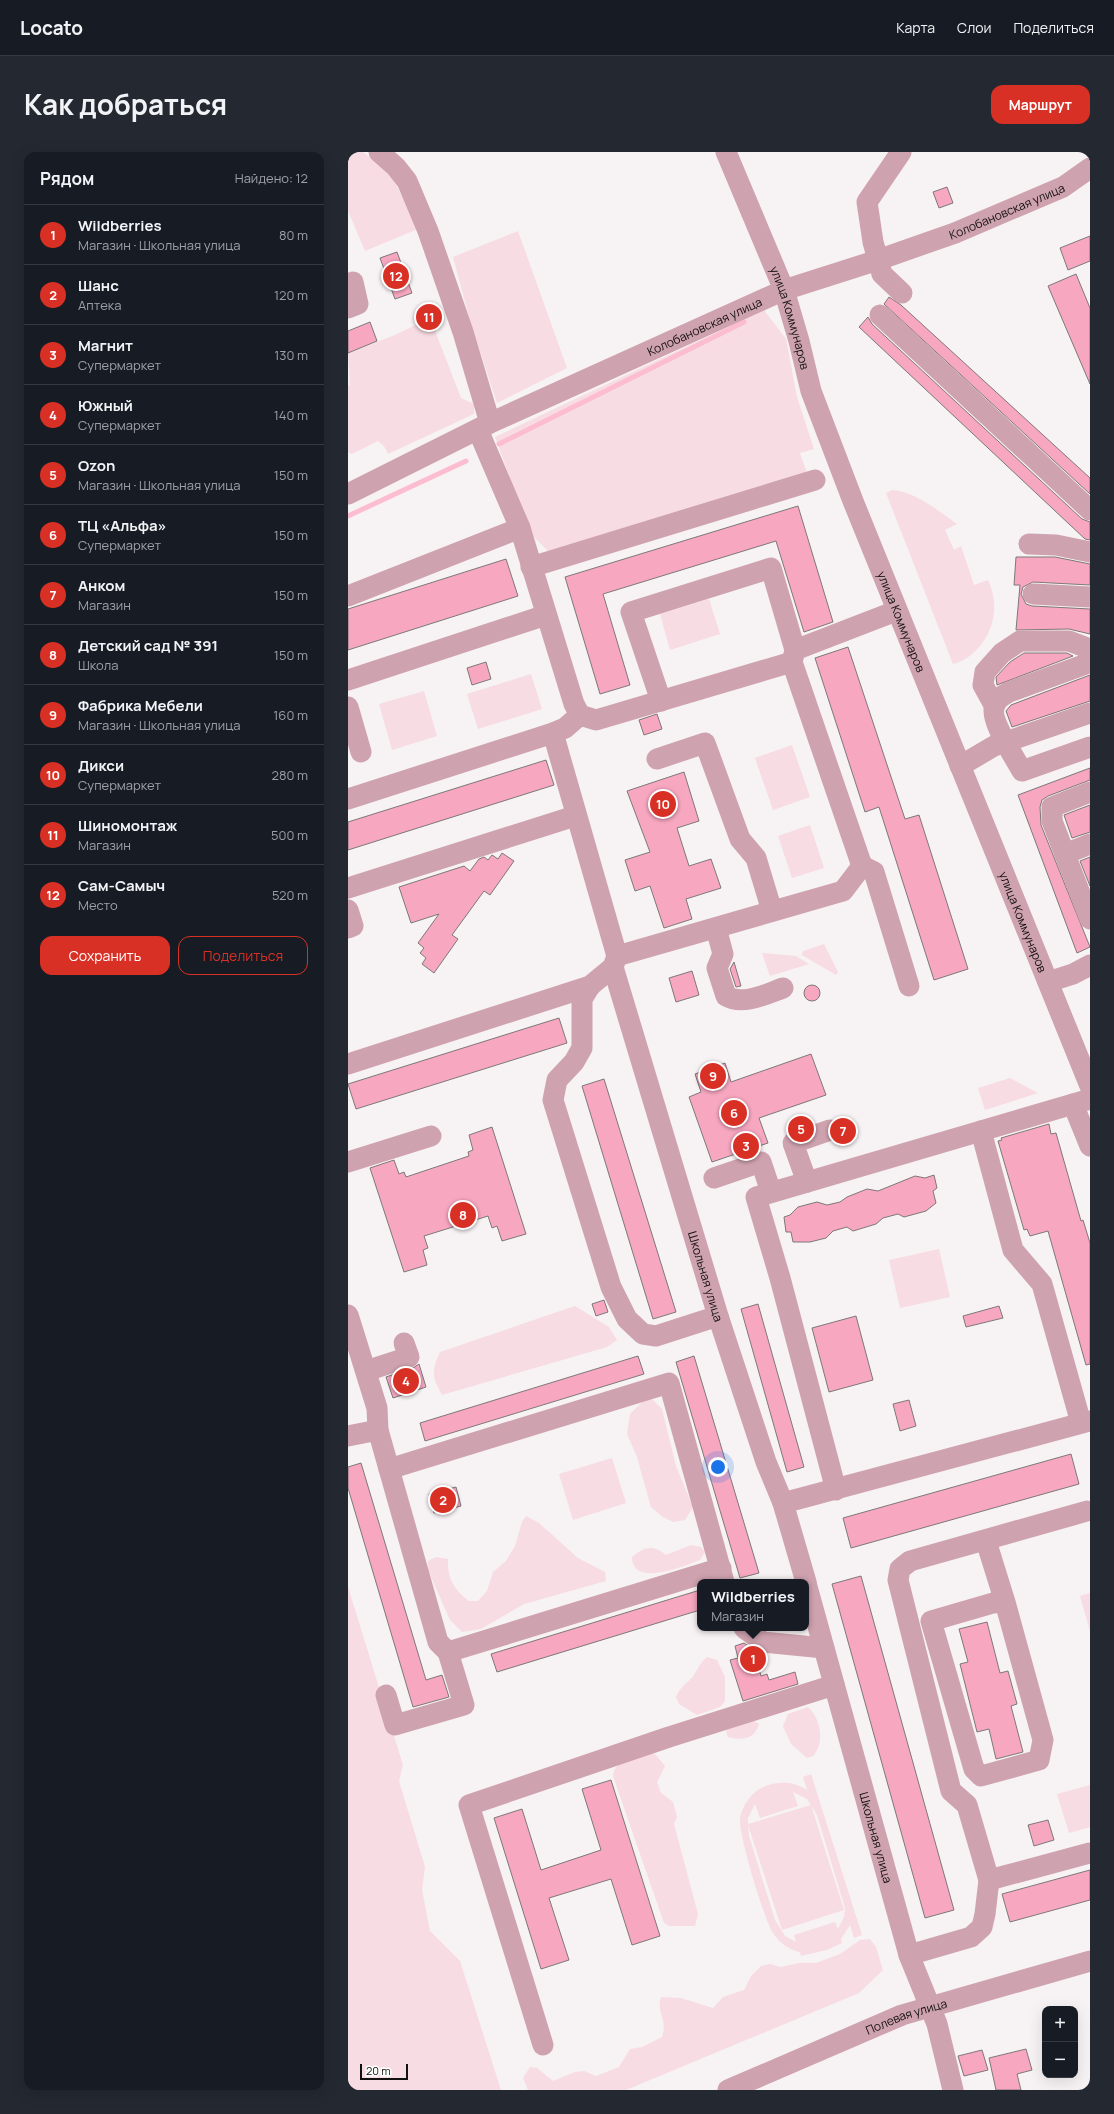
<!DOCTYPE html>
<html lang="ru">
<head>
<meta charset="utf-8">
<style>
  body { margin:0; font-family:Manrope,sans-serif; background:#242831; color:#f1f3f6 }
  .controls { position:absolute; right:12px; bottom:12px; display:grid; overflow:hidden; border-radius:8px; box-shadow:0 4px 16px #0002 }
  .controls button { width:36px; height:36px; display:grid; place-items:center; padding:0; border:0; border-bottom:1px solid #363941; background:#171b24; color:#f1f3f6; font:20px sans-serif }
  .scale { position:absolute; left:12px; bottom:10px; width:48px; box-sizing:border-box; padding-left:4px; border:2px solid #121010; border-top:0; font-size:11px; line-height:14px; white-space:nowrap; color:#121010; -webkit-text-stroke:3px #fff; paint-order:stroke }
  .you { position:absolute; left:370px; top:1315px; width:14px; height:14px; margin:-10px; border:3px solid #fff; border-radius:50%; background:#1a73e8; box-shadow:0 0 0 6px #1a73e833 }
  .badge { display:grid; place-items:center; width:26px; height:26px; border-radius:50%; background:#d93025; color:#fff; font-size:13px; font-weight:700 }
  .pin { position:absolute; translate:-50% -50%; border:2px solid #fff; box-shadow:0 1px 4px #0006 }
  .popup { position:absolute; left:349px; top:1427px; width:112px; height:52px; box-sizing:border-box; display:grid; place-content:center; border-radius:8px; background:#171b24; filter:drop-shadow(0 1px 3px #0005); font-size:13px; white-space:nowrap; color:#9ea1a6 }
  .popup b { font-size:15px; color:#f1f3f6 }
  .popup::after { content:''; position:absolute; left:50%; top:100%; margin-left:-8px; border:8px solid transparent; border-top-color:#171b24 }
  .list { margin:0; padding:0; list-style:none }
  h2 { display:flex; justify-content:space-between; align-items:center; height:52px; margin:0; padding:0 16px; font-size:17px }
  h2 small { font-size:13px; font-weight:400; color:#9ea1a6 }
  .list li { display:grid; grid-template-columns:26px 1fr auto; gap:12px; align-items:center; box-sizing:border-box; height:60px; padding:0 16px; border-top:1px solid #363941 }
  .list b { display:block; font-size:15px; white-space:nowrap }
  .list p { margin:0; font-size:13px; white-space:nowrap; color:#9ea1a6 }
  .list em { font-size:13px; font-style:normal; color:#9ea1a6 }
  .actions { display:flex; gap:8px; padding:12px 16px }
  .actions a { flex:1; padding:9px 0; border:1px solid #d93025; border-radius:12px; text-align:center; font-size:14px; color:#d93025 }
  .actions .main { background:#d93025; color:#fff }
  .map { position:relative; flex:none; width:742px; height:1938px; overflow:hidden; border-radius:12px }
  header { display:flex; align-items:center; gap:24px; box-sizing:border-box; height:56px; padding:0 20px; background:#171b24; border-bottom:1px solid #363941 }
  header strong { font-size:19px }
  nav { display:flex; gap:22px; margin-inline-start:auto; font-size:14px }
  .intro { display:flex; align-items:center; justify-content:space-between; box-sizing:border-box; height:96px; padding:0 24px }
  h1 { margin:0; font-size:28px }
  .button { padding:10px 18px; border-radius:12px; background:#d93025; color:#fff; font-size:14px; font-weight:700 }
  main { display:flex; gap:24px; padding:0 24px }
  aside { flex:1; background:#171b24; border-radius:12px; box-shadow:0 4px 16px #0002 }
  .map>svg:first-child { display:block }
</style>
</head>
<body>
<header>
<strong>Locato</strong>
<nav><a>Карта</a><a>Слои</a><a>Поделиться</a></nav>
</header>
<div class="intro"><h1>Как добраться</h1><a class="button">Маршрут</a></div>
<main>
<aside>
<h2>Рядом<small>Найдено: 12</small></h2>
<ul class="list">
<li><span class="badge">1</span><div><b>Wildberries</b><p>Магазин · Школьная улица</p></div><em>80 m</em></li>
<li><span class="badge">2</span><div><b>Шанс</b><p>Аптека</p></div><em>120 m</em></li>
<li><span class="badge">3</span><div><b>Магнит</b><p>Супермаркет</p></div><em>130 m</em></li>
<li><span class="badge">4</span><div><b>Южный</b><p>Супермаркет</p></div><em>140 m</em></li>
<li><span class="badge">5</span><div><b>Ozon</b><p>Магазин · Школьная улица</p></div><em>150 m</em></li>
<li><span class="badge">6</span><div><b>ТЦ «Альфа»</b><p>Супермаркет</p></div><em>150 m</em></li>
<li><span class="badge">7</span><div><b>Анком</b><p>Магазин</p></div><em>150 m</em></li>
<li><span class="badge">8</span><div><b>Детский сад № 391</b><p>Школа</p></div><em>150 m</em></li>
<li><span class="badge">9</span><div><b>Фабрика Мебели</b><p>Магазин · Школьная улица</p></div><em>160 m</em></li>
<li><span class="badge">10</span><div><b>Дикси</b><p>Супермаркет</p></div><em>280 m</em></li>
<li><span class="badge">11</span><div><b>Шиномонтаж</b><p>Магазин</p></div><em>500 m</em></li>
<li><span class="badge">12</span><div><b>Сам-Самыч</b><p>Место</p></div><em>520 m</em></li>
</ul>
<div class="actions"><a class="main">Сохранить</a><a>Поделиться</a></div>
</aside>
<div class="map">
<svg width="742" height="1938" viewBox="0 0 742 1938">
  <rect width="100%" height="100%" fill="#f7f2f3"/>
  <g fill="#f7dce3" fill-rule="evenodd">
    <polygon points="0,0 15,0 43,22 70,77 17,99 0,59"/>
    <polygon points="170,79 219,216 149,251 123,172 105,105"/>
    <polygon points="416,158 438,187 449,245 466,297 452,301 460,324 200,399 182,381 147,285"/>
    <polygon points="84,171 113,246 126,252 126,262 40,302 36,294 30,289 4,302 0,300 0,234 2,233 0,201 47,183 68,173"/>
    <path d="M544,338C568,340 589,358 609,372L597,378L606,398L613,394L626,433L640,428C644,437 647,448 646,459C645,482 627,507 605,512L538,341Z"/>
    <polygon points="361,447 372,482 322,498 312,462"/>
    <polygon points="183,522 194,557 130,577 119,542"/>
    <polygon points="76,539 89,584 44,598 31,552"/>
    <polygon points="444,593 462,645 425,658 407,606"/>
    <polygon points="462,673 476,716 444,726 430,684"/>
    <polygon points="476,792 490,820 488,823 454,803 455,799"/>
    <polygon points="414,801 448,804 461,812 422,824"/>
    <polygon points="662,926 690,941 637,958 630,936"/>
    <polygon points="591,1097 602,1145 552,1156 541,1108"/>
    <path d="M227,1154L261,1175L269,1188L259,1195L94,1243C84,1225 83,1220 92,1200Z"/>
    <polygon points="297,1247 305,1248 314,1257 328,1314 345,1355 337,1368 325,1370 315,1365 303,1355 289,1305 279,1282 282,1262"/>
    <polygon points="264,1306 278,1351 225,1368 211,1322"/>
    <path d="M178,1364L191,1371L230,1406L257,1420L258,1429L176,1452L133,1477L114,1480L102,1468L80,1418V1409L88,1405L100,1407C99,1426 106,1438 121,1449H130L139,1439L145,1420L158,1409L167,1394L174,1370Z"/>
    <path d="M343,1393L353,1395L357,1400L352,1408C336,1414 284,1436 284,1405C296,1395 305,1392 318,1403Z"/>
    <polygon points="0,1435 55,1613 51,1629 77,1715 74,1738 82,1779 112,1809 153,1938 0,1938"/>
    <polygon points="742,1441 742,1479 732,1444"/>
    <path d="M359,1505L369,1508L377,1525V1549L372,1555L349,1563L331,1552L328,1545C333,1533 340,1531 346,1523C351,1515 352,1511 359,1505Z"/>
    <path d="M460,1555C473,1567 477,1591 465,1604L459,1606L443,1592L435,1574L440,1562Z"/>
    <path d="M403,1567L411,1572C407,1587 394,1589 380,1585L378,1579L382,1576Z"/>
    <path d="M298,1601L307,1602L317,1614L309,1630L313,1641L325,1650L329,1665L326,1672L350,1762L347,1774H322L316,1771L265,1624C267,1608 284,1606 298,1601Z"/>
    <path d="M463,1622L514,1783L506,1786L502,1773L493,1787L494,1791L479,1798L453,1804L452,1800C441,1798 431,1790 425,1781C416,1767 390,1681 392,1666C395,1651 406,1637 421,1633C434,1629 447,1630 459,1638L455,1625ZM445,1640L459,1647L469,1663L497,1756L496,1765L490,1777L487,1770L446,1783L448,1790L437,1784L427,1768L401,1684L400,1673L434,1778L496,1758L463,1653L400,1672V1666L407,1652L412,1666L450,1654Z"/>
    <polygon points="742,1633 742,1675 721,1681 709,1642"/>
    <path d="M522,1787L528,1795L535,1818L511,1841L278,1938H180L175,1926L182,1915L189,1916L205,1929L227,1920L236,1919L248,1924L271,1915L282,1897L294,1895L314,1885C320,1866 308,1862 313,1845L333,1846L365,1856L375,1845L396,1838L403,1824L413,1814L422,1812L433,1815L451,1811H468L492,1802L512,1788Z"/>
  </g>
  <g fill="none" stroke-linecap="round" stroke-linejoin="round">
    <g stroke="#fcbdd0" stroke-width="5">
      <polyline points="151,292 396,170"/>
      <polyline points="0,364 118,309"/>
    </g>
  </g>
  <g fill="#f8a7c1" stroke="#7d7879">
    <polygon points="599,35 605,51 591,56 585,40"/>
    <polygon points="742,84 742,109 720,118 712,96"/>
    <polygon points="49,100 64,141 47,147 32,106"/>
    <polygon points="728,122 742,156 742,232 700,134"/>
    <polygon points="541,145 553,153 742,326 742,342 536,152"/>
    <polygon points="520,165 524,172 734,367 742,370 742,388 737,387 511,175"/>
    <polygon points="22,170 29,189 0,201 0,179"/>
    <polygon points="450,354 485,470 456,480 428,389 255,442 282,533 252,542 217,425"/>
    <polygon points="668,405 707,405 742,412 742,433 685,430 675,435 673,442 678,452 684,454 742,457 742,482 721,477 668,478 672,433 666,433"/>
    <polygon points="158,407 170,444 0,498 0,457"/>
    <polygon points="500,495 557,667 571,663 620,817 586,828 531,655 517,660 467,506"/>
    <polygon points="676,501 719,501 725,504 649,533 648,525 662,510"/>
    <polygon points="138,510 143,527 124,533 119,516"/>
    <polygon points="742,523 742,549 664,575 658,559 663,553"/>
    <polygon points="309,562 314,577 296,583 291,568"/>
    <polygon points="198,608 206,633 0,698 0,670"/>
    <polygon points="742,616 742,628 700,644 694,648 692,655 693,673 742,795 729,801 670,643"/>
    <polygon points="336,620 351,669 329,676 341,714 363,707 373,736 338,747 344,767 316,776 302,734 287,739 277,708 302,700 279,639"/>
    <polygon points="742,653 742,680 724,686 716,663"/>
    <polygon points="154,701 166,709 142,743 136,739 104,783 110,787 86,821 74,812 78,806 72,801 76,796 70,791 91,762 63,771 51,735 116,714 122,719 131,707 136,705 140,708 144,703 150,707"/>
    <polygon points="742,705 742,734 732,709"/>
    <polygon points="386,810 393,834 388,835 382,817"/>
    <polygon points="344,819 351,843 328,850 321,826"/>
    <circle cx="464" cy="841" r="8"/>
    <polygon points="211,866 219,891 8,957 0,932"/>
    <polygon points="463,902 478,943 411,966 420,991 364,1010 341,945 353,940 347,922 377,911 383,930"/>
    <polygon points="256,927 328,1160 305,1167 234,934"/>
    <polygon points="701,972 703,982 708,981 733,1069 735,1068 742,1091 742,1212 738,1213 700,1079 682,1084 679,1077 676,1078 650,989 654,988 653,986"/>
    <polygon points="144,975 178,1082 154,1089 149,1074 144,1076 140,1064 76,1084 80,1096 75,1098 79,1113 56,1120 22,1016 46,1008 51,1022 56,1020 58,1025 121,1004 120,1000 125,998 121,983"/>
    <polygon points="586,1023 589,1036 585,1039 588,1051 578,1059 556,1065 550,1062 535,1066 528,1072 505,1079 499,1075 485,1079 478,1086 462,1090 445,1090 443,1080 438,1080 436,1065 442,1063 450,1055 469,1050 479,1053 492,1050 499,1045 519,1037 530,1039 567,1024 577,1026"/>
    <polygon points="256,1148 260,1160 248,1164 244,1152"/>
    <polygon points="410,1152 456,1315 439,1320 393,1157"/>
    <polygon points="651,1154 655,1166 618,1175 615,1164"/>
    <polygon points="508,1164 525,1228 481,1240 464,1176"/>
    <polygon points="290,1204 296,1222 77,1289 72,1271"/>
    <polygon points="346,1204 411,1421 392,1426 328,1210"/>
    <polygon points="71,1212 78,1235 45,1246 38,1225 65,1216"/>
    <polygon points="561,1248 568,1274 552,1279 545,1252"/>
    <polygon points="723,1302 731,1332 503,1396 495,1366"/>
    <polygon points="13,1311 78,1528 94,1523 101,1545 65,1555 0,1336 0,1315"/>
    <polygon points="108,1335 113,1354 86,1361 81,1342"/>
    <polygon points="513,1424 606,1758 577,1766 484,1432"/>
    <polygon points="352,1438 352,1458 149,1520 143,1502"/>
    <polygon points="639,1470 652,1521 660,1519 669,1552 663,1554 675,1600 648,1607 641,1577 629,1580 612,1512 620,1510 611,1477"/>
    <polygon points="396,1491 405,1497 413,1524 419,1522 421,1528 447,1520 450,1532 395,1549 382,1508 390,1506 387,1494"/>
    <polygon points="263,1628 312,1784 284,1793 263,1727 201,1746 221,1808 193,1817 146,1666 174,1657 193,1718 253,1698 234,1637"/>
    <polygon points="700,1668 706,1688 686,1694 680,1673"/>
    <polygon points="742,1718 742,1748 662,1770 654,1742"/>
    <polygon points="678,1897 684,1918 669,1922 673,1938 648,1938 641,1906"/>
    <polygon points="634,1898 640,1918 616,1924 610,1904"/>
  </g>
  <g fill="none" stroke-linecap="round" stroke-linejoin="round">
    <g stroke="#cfa2af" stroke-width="21">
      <polyline points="31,0 48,15 59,29 80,79 115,180 142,271"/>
      <path id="s1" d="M378,0L436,138L451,189L463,239L505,349L742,934"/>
      <polyline points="553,0 519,50 525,90 534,122 554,141"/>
      <polyline points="0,156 10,152 5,130"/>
      <polyline points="532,163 742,358"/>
      <polyline points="130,278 172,376 226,552 232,563 248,568 444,510 447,498 548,459"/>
      <path id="s2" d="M0,342L142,271L436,138L530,108L607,81L715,35L742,16"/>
      <polyline points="681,392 708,393 742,400"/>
      <polyline points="183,415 467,328"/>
      <polyline points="685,442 742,445"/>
      <polyline points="0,444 172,376"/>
      <path d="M742,508L738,512L661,540C655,543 649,547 647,553C640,566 667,606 674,619L742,595"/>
      <polyline points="0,528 198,463"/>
      <polyline points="313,549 283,460 423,416 447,498"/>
      <polyline points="646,553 635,533 637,520 654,501 672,489 721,489 742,497"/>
      <polyline points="0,555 13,600"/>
      <polyline points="205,581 269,804"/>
      <polyline points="309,607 357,591 392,687 408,706 424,759"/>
      <polyline points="612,614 646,594 742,561"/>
      <polyline points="742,640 704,655 704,669 742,767"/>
      <polyline points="0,647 205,581 217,576 232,563"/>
      <polyline points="717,702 742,692"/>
      <polyline points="514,714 526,720 561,834"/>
      <polyline points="0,736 227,664"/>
      <polyline points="0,758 5,774 0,776"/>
      <path d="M368,776L375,802L369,816L378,844C395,854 418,842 435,836"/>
      <path id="s3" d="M265,815L370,1164L418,1310L435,1351L458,1430"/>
      <polyline points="700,830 725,822 742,813"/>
      <polyline points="242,834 234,847 234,896 226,910 209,928 205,948 263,1135 279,1167 295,1182 308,1184 370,1164"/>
      <polyline points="0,912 242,834 265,815 269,804 495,739 514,714 444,510"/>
      <polyline points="725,952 742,994"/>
      <polyline points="633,979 665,1098 694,1132 733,1271"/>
      <polyline points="0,1010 83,984"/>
      <polyline points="366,1026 413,1010 423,1040"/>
      <polyline points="459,1030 445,991 482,978"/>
      <polyline points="0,1163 29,1256 30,1278 90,1490 100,1500 116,1553 47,1573 38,1543"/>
      <polyline points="18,1219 61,1205 56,1191"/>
      <polyline points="0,1284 30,1278"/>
      <polyline points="41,1317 321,1231 376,1430"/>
      <polyline points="488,1338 432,1126 408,1045 742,947"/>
      <polyline points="435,1351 742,1269"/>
      <polyline points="638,1389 657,1450 695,1588 691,1608 633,1624 626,1617 583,1469 645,1451 657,1450"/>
      <path id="s4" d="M458,1431L561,1803L589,1872L605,1938"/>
      <polyline points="396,1476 415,1490 476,1496"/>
      <polyline points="100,1500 373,1416"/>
      <polyline points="641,1728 742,1701"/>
      <polyline points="561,1803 623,1785 634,1775 637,1762 641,1728 619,1653 603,1639 550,1428 552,1417 562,1409 739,1359"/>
      <polyline points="195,1893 121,1653 321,1585 486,1533"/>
      <path id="s5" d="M380,1938L554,1863L742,1809"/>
    </g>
  </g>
  <g text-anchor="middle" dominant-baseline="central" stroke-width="3" stroke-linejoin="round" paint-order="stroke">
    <g font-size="12" fill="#121010" stroke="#fff">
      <text stroke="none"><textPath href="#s2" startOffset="718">Колобановская улица</textPath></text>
      <text stroke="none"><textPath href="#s1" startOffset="178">улица Коммунаров</textPath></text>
      <text stroke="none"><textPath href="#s2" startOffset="394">Колобановская улица</textPath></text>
      <text stroke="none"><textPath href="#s1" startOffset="502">улица Коммунаров</textPath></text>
      <text stroke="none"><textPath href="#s1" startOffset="826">улица Коммунаров</textPath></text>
      <text stroke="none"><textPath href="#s3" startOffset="323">Школьная улица</textPath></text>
      <text stroke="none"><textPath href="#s4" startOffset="264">Школьная улица</textPath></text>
      <text stroke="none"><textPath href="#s5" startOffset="193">Полевая улица</textPath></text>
    </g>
  </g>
</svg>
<div class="controls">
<button>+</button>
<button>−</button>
</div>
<div class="scale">20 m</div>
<div class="you"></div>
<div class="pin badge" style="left:405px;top:1507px">1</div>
<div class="popup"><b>Wildberries</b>Магазин</div>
<div class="pin badge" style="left:95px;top:1348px">2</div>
<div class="pin badge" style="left:398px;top:994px">3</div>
<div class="pin badge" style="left:58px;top:1229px">4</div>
<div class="pin badge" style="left:453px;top:977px">5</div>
<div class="pin badge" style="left:386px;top:961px">6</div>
<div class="pin badge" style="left:495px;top:979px">7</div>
<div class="pin badge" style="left:115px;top:1063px">8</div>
<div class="pin badge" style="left:365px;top:924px">9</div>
<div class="pin badge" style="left:315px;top:652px">10</div>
<div class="pin badge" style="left:81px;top:165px">11</div>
<div class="pin badge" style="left:48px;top:124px">12</div>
</div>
</main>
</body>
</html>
